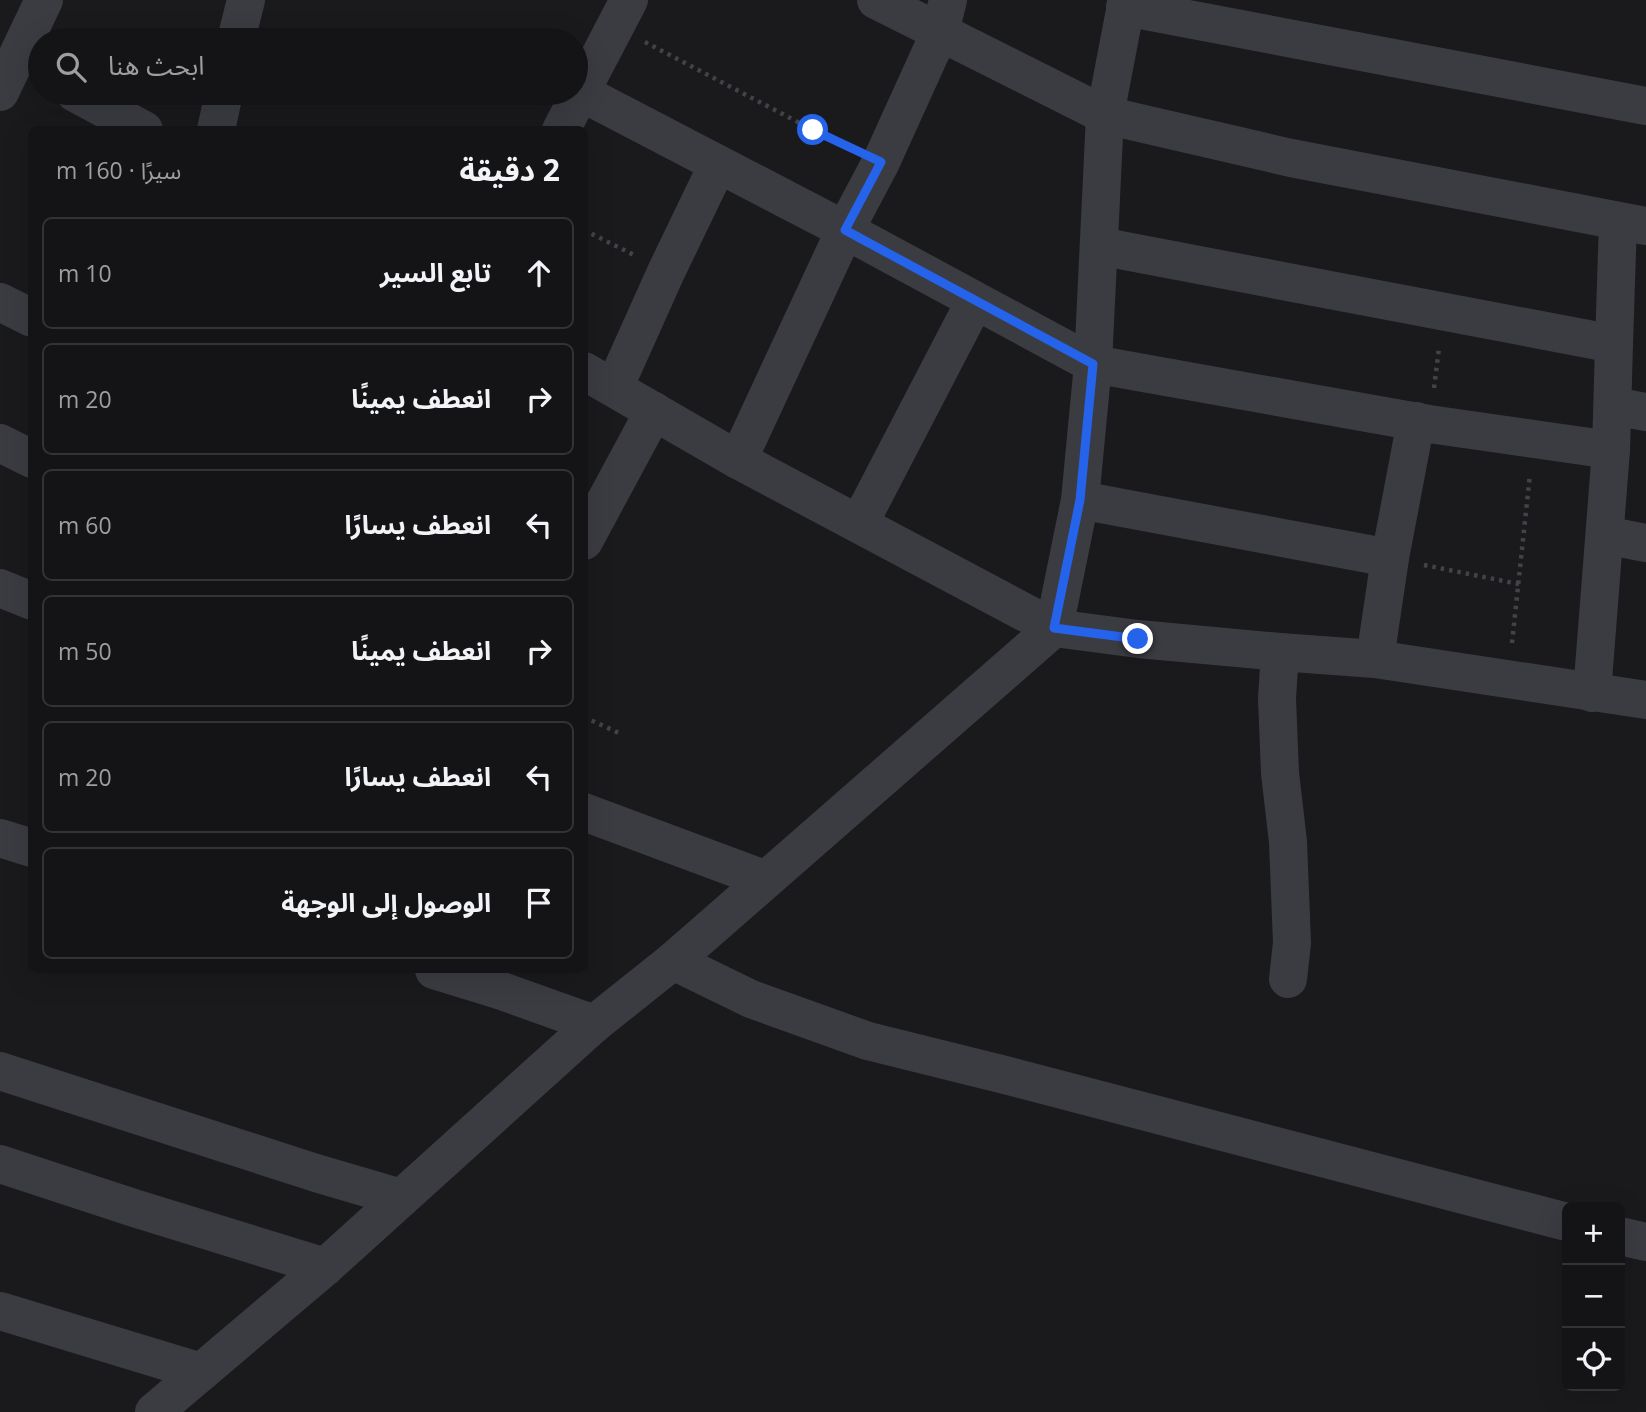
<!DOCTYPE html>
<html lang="ar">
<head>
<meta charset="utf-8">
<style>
  body { margin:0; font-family:"Open Sans","Noto Sans Arabic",sans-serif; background:#1d1d1f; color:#f1f3f6; direction:rtl }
  .controls { position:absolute; right:21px; bottom:21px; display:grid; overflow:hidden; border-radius:10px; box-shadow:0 7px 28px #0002 }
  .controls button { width:63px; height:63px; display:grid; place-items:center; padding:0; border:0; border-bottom:2px solid #333335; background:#141416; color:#f1f3f6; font:35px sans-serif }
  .stop { position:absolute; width:21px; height:21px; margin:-16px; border:5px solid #2563eb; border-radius:50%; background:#fff }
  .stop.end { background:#2563eb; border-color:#fff; box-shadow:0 2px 7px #0008 }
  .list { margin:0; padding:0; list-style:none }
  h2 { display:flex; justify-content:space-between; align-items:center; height:91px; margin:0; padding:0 28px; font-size:30px }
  h2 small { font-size:23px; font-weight:400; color:#9d9ea1 }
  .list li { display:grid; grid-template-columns:46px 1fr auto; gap:21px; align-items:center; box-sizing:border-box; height:112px; margin:0 14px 14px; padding:0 14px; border:2px solid #333335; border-radius:10px }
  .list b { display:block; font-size:26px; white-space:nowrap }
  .list em { font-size:23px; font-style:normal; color:#9d9ea1 }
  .icon { flex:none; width:38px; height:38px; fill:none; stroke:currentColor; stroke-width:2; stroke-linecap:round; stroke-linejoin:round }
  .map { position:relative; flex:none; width:1646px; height:1412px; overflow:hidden; direction:ltr }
  .search { position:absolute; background:#141416; box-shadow:0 7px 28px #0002; left:28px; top:28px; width:560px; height:77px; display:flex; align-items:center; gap:18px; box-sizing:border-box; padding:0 24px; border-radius:38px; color:#9d9ea1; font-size:26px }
  .panel { position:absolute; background:#141416; box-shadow:0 7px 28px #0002; left:28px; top:126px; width:560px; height:847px; border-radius:10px; direction:rtl }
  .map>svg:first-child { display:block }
</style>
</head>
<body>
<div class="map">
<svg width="1646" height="1412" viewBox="0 0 1646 1412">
  <rect width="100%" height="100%" fill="#1a1a1d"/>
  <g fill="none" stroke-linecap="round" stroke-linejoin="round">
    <g stroke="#414349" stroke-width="4.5" stroke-dasharray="3.5 5" stroke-linecap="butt">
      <polyline points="645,42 813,130 849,147"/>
      <polyline points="584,230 634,255"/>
      <polyline points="1434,388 1439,348"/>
      <polyline points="1424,565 1519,584"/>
      <polyline points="1512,643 1530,474"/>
      <polyline points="584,717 621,734"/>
    </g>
    <g stroke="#3b3c42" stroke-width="38">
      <polyline points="876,0 1105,115 1291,158 1646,226"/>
      <polyline points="1125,7 1646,106"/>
      <polyline points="236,40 246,0"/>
      <polyline points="0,92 44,0"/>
      <polyline points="75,93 144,130"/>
      <polyline points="582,93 845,230 1093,364 1429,424 1611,450"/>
      <polyline points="216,130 224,93"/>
      <polyline points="561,130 629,0"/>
      <polyline points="1099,246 1614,344 1611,450 1592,693"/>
      <polyline points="0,302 32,318"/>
      <polyline points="1614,344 1618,221"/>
      <polyline points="584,371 738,460 1054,628 1138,639 1280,652 1375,659 1646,700"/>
      <polyline points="614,388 666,272 718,164"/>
      <polyline points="1613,406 1646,412"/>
      <polyline points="0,443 32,459"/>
      <polyline points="738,460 845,230 881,162 940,32 948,0"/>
      <polyline points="1080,500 1390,558"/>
      <polyline points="859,524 975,301"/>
      <polyline points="1605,535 1646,543"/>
      <polyline points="584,541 654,411"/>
      <polyline points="0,588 32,601"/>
      <polyline points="1280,652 1277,698 1280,773 1288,842 1292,943 1288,979"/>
      <polyline points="1375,659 1390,558 1416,421"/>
      <polyline points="584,812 764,879"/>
      <polyline points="0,838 32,848"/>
      <polyline points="673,961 751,999 868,1041 1005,1075 1567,1222"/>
      <polyline points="434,970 499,990 594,1024"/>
      <polyline points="0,1071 316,1173 401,1198"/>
      <polyline points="0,1164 134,1208 325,1267"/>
      <polyline points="1620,1236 1646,1242"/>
      <polyline points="0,1311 201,1372"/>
      <polyline points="154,1412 325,1267 594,1024 673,961 1054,628 1080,500 1093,364 1105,115 1127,0"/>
    </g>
  </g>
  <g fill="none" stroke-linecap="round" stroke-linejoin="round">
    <polyline stroke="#2563eb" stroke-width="9" points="813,130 881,162 845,230 1093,364 1080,500 1054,628 1138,639"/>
  </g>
</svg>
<div class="controls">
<button>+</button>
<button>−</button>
<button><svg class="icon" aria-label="locate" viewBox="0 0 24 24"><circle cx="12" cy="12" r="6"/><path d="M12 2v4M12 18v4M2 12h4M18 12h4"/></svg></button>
</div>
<div class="stop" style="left:813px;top:130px"></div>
<div class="stop end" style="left:1138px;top:639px"></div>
<div class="search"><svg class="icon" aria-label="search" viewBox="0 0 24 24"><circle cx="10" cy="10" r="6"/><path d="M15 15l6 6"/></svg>ابحث هنا</div>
<section class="panel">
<h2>2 دقيقة<small>سيرًا · 160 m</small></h2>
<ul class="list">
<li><svg class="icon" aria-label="ahead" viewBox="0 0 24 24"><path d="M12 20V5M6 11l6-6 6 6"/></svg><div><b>تابع السير</b></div><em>10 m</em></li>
<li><svg class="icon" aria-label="right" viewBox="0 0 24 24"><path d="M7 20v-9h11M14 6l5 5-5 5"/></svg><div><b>انعطف يمينًا</b></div><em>20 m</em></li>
<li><svg class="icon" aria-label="left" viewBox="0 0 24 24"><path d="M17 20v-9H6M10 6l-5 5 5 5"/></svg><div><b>انعطف يسارًا</b></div><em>60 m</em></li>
<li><svg class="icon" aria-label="right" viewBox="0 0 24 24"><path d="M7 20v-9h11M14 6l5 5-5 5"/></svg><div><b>انعطف يمينًا</b></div><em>50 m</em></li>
<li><svg class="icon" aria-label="left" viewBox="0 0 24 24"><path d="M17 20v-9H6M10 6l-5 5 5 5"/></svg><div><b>انعطف يسارًا</b></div><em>20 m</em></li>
<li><svg class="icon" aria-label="arrive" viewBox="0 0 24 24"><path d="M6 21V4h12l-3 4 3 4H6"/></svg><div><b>الوصول إلى الوجهة</b></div></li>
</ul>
</section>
</div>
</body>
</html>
